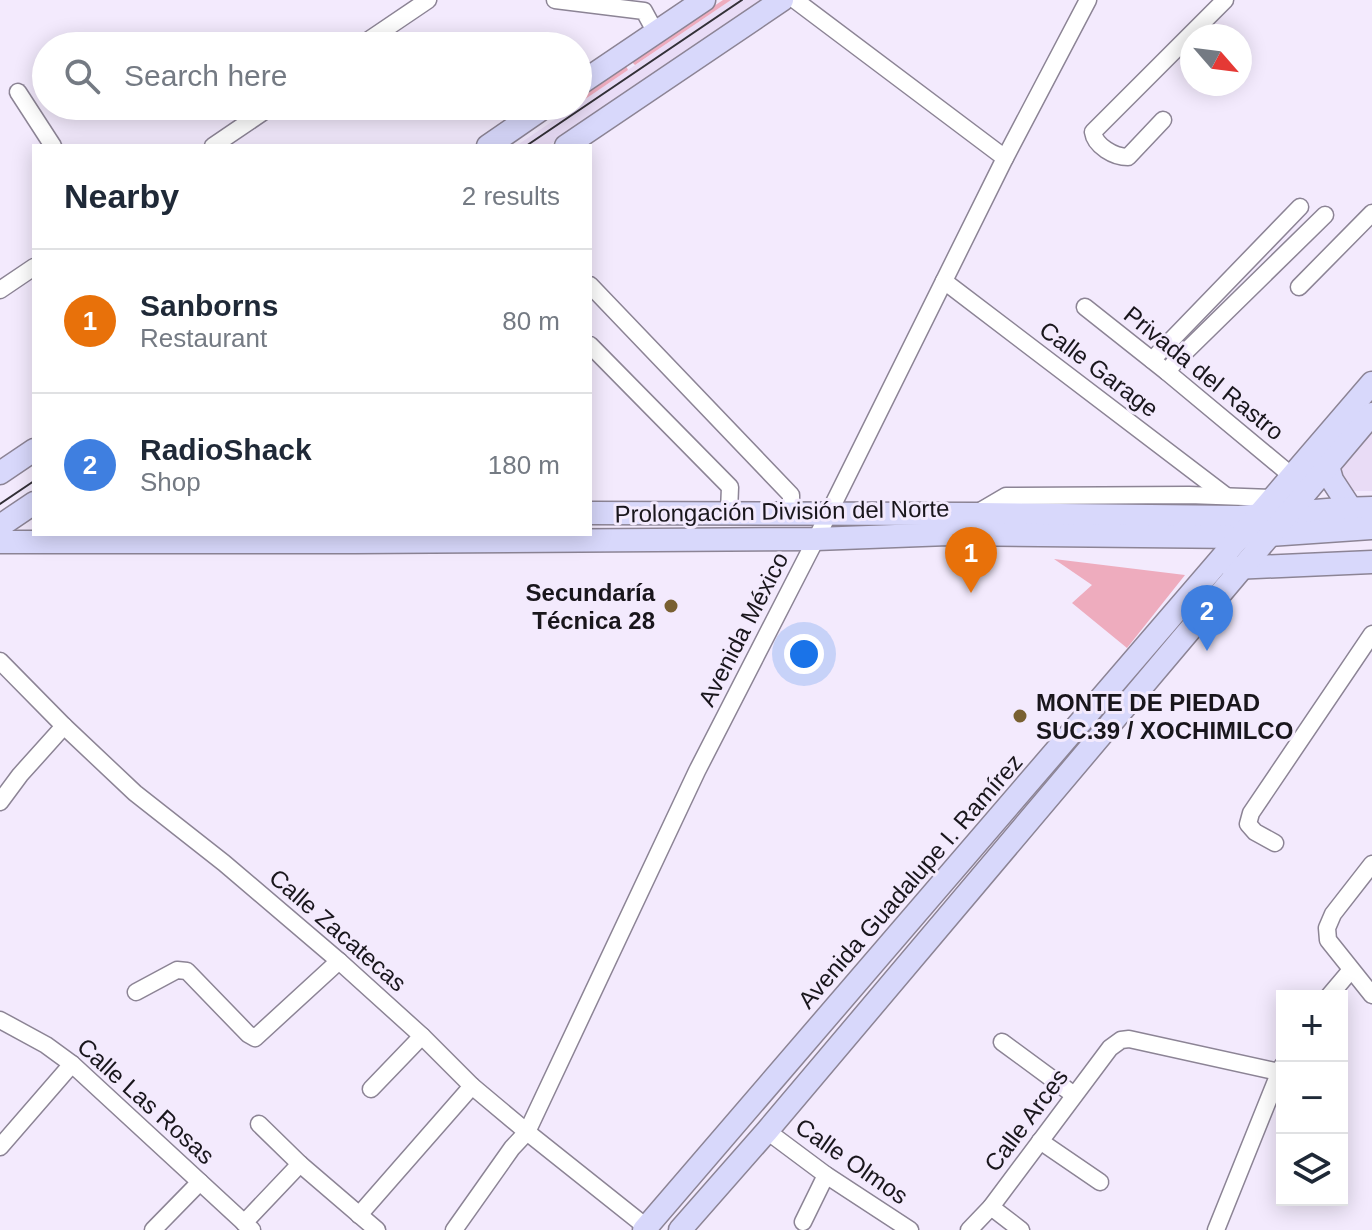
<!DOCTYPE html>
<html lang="en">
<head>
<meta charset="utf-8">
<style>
  body { margin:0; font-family:Helvetica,sans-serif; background:#f6f6f7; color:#1f2937 }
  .controls { position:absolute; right:24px; bottom:24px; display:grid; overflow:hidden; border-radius:0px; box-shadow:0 4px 20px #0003 }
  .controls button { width:72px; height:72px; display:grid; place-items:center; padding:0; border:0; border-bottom:2px solid #e0e1e3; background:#fff; color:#1f2937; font:40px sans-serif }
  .compass { position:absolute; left:1180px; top:24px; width:72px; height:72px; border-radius:50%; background:#fff; box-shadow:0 4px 20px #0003; rotate:118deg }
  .you { position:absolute; left:804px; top:654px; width:28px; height:28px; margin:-20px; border:6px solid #fff; border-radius:50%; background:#1a73e8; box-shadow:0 0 0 12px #1a73e833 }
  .badge { display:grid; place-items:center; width:52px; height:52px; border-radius:50%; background:#2563eb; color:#fff; font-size:26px; font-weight:700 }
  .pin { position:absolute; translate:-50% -66px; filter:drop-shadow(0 2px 4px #0008) }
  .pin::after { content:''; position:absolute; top:42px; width:28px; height:24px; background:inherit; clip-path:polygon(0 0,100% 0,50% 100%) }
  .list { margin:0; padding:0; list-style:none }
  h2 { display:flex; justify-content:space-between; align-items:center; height:104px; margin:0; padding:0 32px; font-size:34px }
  h2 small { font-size:26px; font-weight:400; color:#747a83 }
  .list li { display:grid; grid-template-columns:52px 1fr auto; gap:24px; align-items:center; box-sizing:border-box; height:144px; padding:0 32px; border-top:2px solid #e0e1e3 }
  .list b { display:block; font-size:30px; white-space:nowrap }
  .list p { margin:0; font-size:26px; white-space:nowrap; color:#747a83 }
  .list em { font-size:26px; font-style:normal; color:#747a83 }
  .icon { flex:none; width:44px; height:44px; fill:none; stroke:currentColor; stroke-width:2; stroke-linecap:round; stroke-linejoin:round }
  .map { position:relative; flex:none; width:1372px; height:1230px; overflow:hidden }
  .search { position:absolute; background:#fff; box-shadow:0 4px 20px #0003; left:32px; top:32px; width:560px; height:88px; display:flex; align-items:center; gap:20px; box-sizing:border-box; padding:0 28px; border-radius:44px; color:#747a83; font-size:30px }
  .panel { position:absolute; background:#fff; box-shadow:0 4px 20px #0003; left:32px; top:144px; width:560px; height:392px; border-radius:0px }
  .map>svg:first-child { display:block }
</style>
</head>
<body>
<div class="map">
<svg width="1372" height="1230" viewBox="0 0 1372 1230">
  <rect width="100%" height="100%" fill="#f3eafd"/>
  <g fill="#e9dcf6">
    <polygon points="731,0 764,0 548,146 516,146 575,106 578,106 578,104"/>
    <polygon points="1372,427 1372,491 1347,491 1341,473 1346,456"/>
  </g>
  <g fill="#eeacbe">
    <polygon points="723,0 731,0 635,65 632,62 626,66 628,70 578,104 578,97"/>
    <polygon points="1054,559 1185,575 1127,648 1072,603 1092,585"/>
  </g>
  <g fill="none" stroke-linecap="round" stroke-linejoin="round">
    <defs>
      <g id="minor">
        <polyline points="555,0 644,11 656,33"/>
        <polyline points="795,0 1005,158"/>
        <polyline points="360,46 428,0"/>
        <polyline points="18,92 53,146"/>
        <path d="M1163,120L1128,157C1114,157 1095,146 1093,132L1225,0"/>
        <polyline points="213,146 272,106"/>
        <polyline points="944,281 1225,495"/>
        <polyline points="590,285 791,495 791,513"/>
        <polyline points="1299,287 1372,213"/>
        <polyline points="0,290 34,267"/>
        <polyline points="1085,307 1167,372 1298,481"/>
        <polyline points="590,345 730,487 729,512"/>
        <polyline points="1152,360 1300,207"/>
        <polyline points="1167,372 1174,363 1325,215"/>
        <polyline points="977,513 1006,496 1189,495 1274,498"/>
        <polyline points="0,661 64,726 135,793 224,863 339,961 422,1036 472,1086 527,1132 650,1230"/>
        <polyline points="0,802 20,775 64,726"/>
        <polyline points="1275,843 1255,832 1248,824 1251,813 1372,634"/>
        <polyline points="1372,864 1333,914 1327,928 1328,940 1372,995"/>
        <polyline points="136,992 177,970 187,971 248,1034 255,1038 339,961"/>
        <polyline points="1329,996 1351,970"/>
        <polyline points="0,1020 46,1045 72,1064 252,1230"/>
        <polyline points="1002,1042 1074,1095"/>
        <polyline points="371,1089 422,1036"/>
        <polyline points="259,1124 300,1164 377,1230"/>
        <polyline points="767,1131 826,1175 910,1230"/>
        <polyline points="1040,1141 1100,1182"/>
        <polyline points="0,1147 72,1064"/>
        <polyline points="991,1207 1021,1230"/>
        <polyline points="359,1215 472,1086"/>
        <polyline points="803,1222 826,1175"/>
        <polyline points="244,1223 300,1164"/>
        <polyline points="153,1230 200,1182"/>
        <polyline points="454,1230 512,1148 527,1132 697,771 816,539 1005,158 1088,0"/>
        <polyline points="969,1230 991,1207 1110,1048 1121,1040 1129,1039 1279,1072 1282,1077"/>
        <polyline points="1216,1230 1282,1066"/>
      </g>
      <g id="secondary">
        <polyline points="578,85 704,0"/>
        <polyline points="488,146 546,106"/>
        <polyline points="566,146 782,0"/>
        <polyline points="1328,466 1332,480 1351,509"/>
        <polyline points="0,473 34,450"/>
        <polyline points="590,513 977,514 1239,517 1340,509 1372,508"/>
        <polyline points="0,526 34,503"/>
        <polyline points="0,542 355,542 816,539 948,534 1240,537 1372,528"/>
        <polyline points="1233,568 1372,562"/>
        <polyline points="644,1230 1372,383"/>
        <polyline points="680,1230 767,1131 1372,414"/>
      </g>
    </defs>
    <use href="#minor" stroke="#8c8495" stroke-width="19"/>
    <use href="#secondary" stroke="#8c8495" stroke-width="25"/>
    <use href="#minor" stroke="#fff" stroke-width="16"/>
    <use href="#secondary" stroke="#d8d8fb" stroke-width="22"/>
    <g stroke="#333037" stroke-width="2">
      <polyline points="526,146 742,0"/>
      <polyline points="0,504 34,481"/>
    </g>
  </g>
  <g fill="#796031" stroke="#f3eafd" stroke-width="3">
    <circle cx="671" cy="606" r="8"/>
    <circle cx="1020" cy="716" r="8"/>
  </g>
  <g text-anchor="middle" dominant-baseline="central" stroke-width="6" stroke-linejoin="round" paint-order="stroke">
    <g font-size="24" fill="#19161c" stroke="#f3eafd">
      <text transform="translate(1099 369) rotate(37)">Calle Garage</text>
      <text transform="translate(1204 373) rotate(39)">Privada del Rastro</text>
      <text transform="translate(782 511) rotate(-1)">Prolongación División del Norte</text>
      <text transform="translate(743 629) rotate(-63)">Avenida México</text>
      <text transform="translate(910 881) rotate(-49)">Avenida Guadalupe I. Ramírez</text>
      <text transform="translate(338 930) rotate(41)">Calle Zacatecas</text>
      <text transform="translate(146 1101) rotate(42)">Calle Las Rosas</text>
      <text transform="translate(1026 1120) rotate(-53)">Calle Arces</text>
      <text transform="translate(852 1161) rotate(35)">Calle Olmos</text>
    </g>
    <g font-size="24" font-weight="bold" fill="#19161c" stroke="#f3eafd" text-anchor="end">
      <text x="655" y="592">Secundaría<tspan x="655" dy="28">Técnica 28</tspan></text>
      <text x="1036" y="702" text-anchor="start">MONTE DE PIEDAD<tspan x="1036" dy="28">SUC.39 / XOCHIMILCO</tspan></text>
    </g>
  </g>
</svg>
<div class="controls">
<button>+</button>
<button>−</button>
<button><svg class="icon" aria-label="layers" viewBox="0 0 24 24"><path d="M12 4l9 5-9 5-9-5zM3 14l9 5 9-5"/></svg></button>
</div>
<svg class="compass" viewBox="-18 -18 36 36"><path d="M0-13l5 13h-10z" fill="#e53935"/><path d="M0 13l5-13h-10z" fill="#747a83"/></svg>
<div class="you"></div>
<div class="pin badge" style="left:971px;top:593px;background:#e8710a">1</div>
<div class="pin badge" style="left:1207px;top:651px;background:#3f7fe0">2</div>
<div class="search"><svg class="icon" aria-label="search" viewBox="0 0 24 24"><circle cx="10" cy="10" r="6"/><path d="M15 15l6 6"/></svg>Search here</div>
<section class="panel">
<h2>Nearby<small>2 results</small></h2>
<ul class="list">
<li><span class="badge" style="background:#e8710a">1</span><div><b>Sanborns</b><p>Restaurant</p></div><em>80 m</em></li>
<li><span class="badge" style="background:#3f7fe0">2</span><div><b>RadioShack</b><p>Shop</p></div><em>180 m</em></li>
</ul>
</section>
</div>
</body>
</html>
